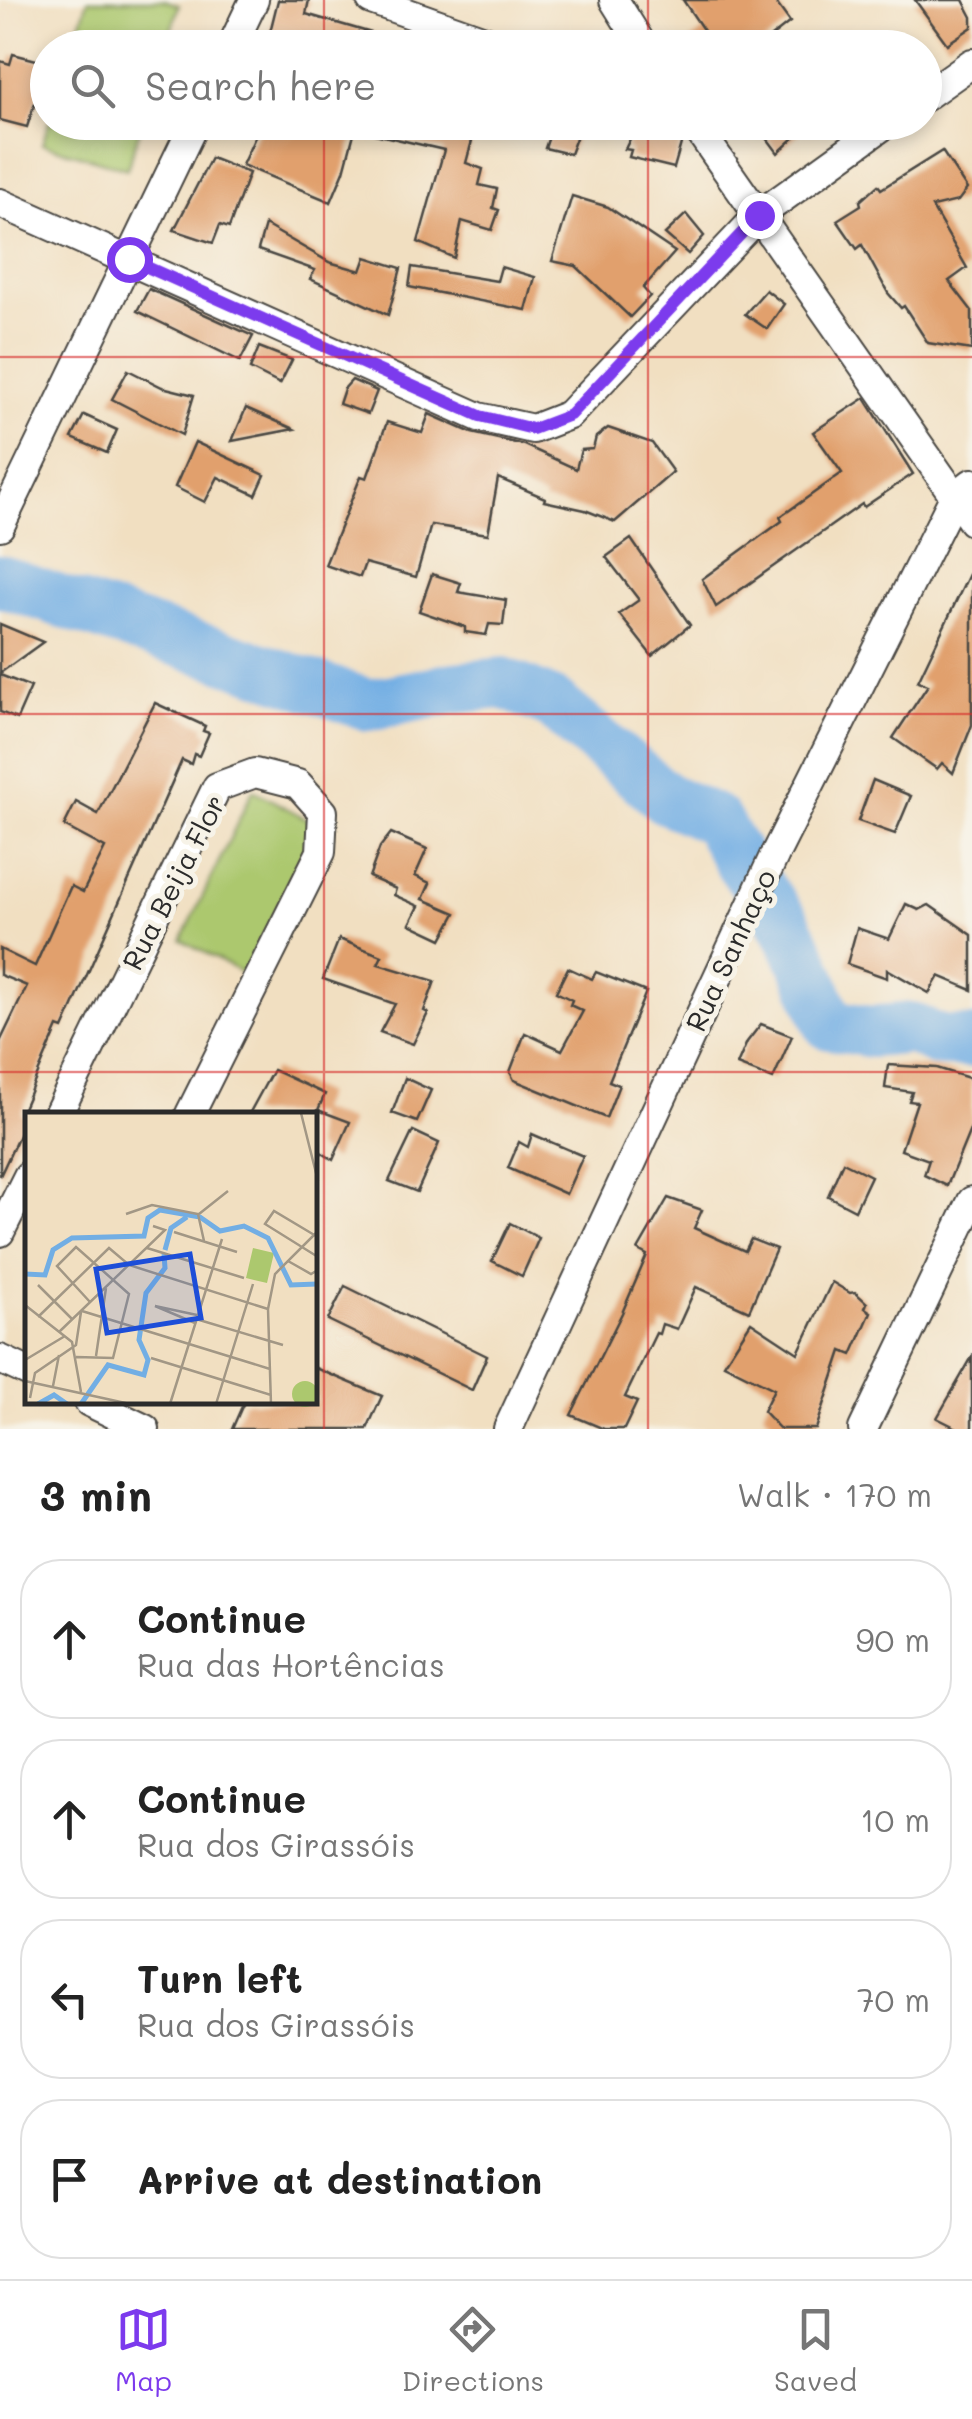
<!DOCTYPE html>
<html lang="en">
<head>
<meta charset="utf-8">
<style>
  body { margin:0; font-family:Mali,sans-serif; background:#f6f6f6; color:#222 }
  .stop { position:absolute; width:30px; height:30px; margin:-22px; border:8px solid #7c3aed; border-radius:50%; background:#fff }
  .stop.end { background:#7c3aed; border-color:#fff; box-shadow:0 2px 10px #0008 }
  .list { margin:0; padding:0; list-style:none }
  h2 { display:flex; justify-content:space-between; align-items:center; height:130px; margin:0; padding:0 40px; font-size:42px }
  h2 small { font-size:32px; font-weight:400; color:#767676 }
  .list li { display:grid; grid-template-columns:65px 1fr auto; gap:30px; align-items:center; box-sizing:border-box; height:160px; margin:0 20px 20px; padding:0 20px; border:2px solid #e0e0e0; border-radius:40px }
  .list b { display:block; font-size:38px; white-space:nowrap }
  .list p { margin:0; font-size:32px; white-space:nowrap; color:#767676 }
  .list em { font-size:32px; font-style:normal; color:#767676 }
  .icon { flex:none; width:55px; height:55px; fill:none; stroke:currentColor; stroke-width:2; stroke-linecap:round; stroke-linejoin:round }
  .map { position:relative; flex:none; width:972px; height:1429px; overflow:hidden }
  .search { position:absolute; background:#fff; box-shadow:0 5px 15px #0003; left:30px; right:30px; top:30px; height:110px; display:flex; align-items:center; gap:25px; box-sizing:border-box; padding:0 35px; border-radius:55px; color:#767676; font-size:38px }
  .sheet { height:850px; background:#fff }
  nav { display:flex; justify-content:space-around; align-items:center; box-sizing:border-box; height:140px; border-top:2px solid #e0e0e0; background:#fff; font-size:28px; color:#767676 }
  nav a { display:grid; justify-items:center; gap:5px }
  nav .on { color:#7c3aed }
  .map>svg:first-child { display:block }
</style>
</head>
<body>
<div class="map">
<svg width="972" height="1429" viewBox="0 0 972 1429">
  <rect width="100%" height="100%" fill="#f7f3e8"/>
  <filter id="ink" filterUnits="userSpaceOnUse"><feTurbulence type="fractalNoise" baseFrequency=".01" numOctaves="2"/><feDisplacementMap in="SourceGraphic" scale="20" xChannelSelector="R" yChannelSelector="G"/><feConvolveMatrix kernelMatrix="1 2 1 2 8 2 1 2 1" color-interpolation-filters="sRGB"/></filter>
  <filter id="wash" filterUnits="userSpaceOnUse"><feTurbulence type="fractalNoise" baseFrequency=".0048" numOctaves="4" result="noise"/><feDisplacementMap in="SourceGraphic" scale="40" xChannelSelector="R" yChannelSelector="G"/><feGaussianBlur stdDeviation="2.25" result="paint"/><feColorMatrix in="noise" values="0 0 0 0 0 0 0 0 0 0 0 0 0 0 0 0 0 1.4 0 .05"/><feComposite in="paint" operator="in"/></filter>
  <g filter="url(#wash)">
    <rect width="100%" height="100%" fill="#f1dfc1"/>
    <g fill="#acc86e" stroke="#6c7a4c" stroke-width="2.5">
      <polygon points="88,0 163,0 179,5 166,47 73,47"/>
      <polygon points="49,123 49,122 142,123 127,169 42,144"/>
      <polygon points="253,790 320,826 248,976 182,940"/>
    </g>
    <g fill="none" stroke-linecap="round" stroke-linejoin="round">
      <polyline stroke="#72aee4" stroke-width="52" points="0,581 369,705 454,688 503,683 552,703 665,798 715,820 740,862 784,922 806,966 829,1024 870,1032 911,1028 940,1041 972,1042"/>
    </g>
    <g id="blocks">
      <g fill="#e1a06d">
        <polygon points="278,0 309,0 306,14 399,41 398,48 266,48"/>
        <polygon points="683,0 774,0 790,22 757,48 680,48 704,31"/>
        <polygon points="915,0 963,0 972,17 972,27 947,44"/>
        <polygon points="13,54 48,63 27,127 0,120 0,61 10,64"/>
        <polygon points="262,122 357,122 344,171 331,202 242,165"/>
        <polygon points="367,122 477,122 466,163 483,169 479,185 497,189 493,208 499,210 492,230 462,221 454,258 418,242 444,150 366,132"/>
        <polygon points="554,122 582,122 570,154 545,148"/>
        <polygon points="755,122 811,122 778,153"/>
        <polygon points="636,127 682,140 674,168 629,157 631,150 625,149"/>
        <polygon points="942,151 967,189 958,201 932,207 967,268 949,281 972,311 972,350 928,343 904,306 901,308 888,293 862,245 857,249 837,220 861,205 860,201 878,185 881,189"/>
        <polygon points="211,158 249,173 229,228 220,225 213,243 174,230"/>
        <polygon points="572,196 608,207 675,252 643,288 650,296 630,317 576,266 552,261"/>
        <polygon points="686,214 704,236 688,254 665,234"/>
        <polygon points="265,225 329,262 361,271 366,257 401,268 388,315 310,279 315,270 258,250"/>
        <polygon points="412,267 497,281 501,267 535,277 526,310 409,287"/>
        <polygon points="149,289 253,336 240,361 137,311"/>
        <polygon points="766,290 784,304 767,329 745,314"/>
        <polygon points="259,347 292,360 280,384 250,369"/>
        <polygon points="128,370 162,387 194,395 182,435 112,399"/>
        <polygon points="352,380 377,391 368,414 339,404 344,389"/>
        <polygon points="865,398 913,474 864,507 862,504 716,607 702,579 782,521 780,517 842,473 813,432"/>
        <polygon points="246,408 294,429 232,441"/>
        <polygon points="429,414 472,433 524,445 576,469 581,450 593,449 596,437 608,428 652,443 673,472 615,522 585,510 544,501 545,498 498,478 488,534 431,525 416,577 365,563 360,577 325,565 361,476 367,478 387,422 422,433"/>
        <polygon points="84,415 117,430 107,453 72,438"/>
        <polygon points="195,442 265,475 256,495 218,477 205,502 175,487"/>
        <polygon points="631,539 690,625 652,656 619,614 639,600 606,557"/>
        <polygon points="972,568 972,725 953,773 942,763 937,769 893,738 928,685 918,681"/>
        <polygon points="432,574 461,583 458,592 506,600 503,625 489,624 486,635 465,632 465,627 419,611"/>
        <polygon points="0,624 43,642 0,673"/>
        <polygon points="0,675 31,687 17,719 0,712"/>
        <polygon points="155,703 205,726 203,731 209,733 199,756 194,754 191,764 182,760 63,1029 58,1027 21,1113 27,1118 0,1176 0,1042 27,986 0,975 0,949 35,966 71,886 83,892 105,848 64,826 76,802 98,814"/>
        <polygon points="873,780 911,796 895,834 858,821"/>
        <polygon points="391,833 427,849 415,876 430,883 423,899 456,913 442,939 410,924 419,906 394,895 396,889 369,877 380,847"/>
        <polygon points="906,904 919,910 929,905 972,935 972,990 939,976 929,993 887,969 887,978 847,964 857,928 889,939"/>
        <polygon points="339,939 382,956 378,964 435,981 424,1011 428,1013 413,1044 380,1032 395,1004 323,979"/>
        <polygon points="568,968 592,979 596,972 646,992 609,1081 619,1085 606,1118 514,1080 510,1072 525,1033 562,1050 583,1011 570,1005 572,1000 556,992"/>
        <polygon points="761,1024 792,1036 773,1079 737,1065 747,1042"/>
        <polygon points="888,1065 937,1068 972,1079 972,1125 947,1186 924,1175 929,1160 901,1150 917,1102 909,1101 912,1092 885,1088"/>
        <polygon points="273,1070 325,1094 318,1110 350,1122 333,1160 315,1148 315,1114 249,1114"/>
        <polygon points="405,1078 431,1090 417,1122 392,1113"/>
        <polygon points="413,1131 439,1143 417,1192 389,1181"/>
        <polygon points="532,1134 583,1156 566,1194 508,1168 519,1142 528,1147"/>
        <polygon points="843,1162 871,1176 855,1210 828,1196"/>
        <polygon points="668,1198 702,1210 694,1228 745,1251 751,1239 776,1249 749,1311 696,1287 677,1329 662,1324 659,1334 656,1333 625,1397 637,1402 624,1429 604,1429 571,1415 622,1313 647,1255 638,1250"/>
        <polygon points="510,1223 539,1238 522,1276 492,1261"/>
        <polygon points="832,1282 850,1293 855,1292 867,1303 865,1308 871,1312 852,1355 842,1351 816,1429 780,1429 763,1411 774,1389 724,1364 751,1322 798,1353"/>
        <polygon points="345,1286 487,1356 472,1390 328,1320"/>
        <polygon points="972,1357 972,1429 959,1429 937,1418"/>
        <polygon points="315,1368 382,1396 367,1429 232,1429 244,1402 315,1402"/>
      </g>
    </g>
  </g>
  <g filter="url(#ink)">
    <use href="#blocks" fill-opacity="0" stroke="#494642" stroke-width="2.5"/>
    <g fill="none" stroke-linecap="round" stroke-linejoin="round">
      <defs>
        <g id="minor">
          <polyline points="371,0 507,48"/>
          <polyline points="614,0 644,48"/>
          <polyline points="231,48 254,0"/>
          <polyline points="924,97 972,63"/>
          <polyline points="693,122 972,521"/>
          <polyline points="0,203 479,417 533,429 569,415 759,215 888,122"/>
          <polyline points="0,526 195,122"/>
          <polyline points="58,1114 217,787 255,773 298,784 323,812 321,852 190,1114"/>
          <polyline points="0,1232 28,1176"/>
          <polyline points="0,1359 28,1372"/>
          <polyline points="89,1402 145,1429"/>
          <polyline points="508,1429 775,854 954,497 972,483"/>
          <polyline points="863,1429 972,1201"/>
        </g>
      </defs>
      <use href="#minor" stroke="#494642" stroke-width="32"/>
      <use href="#minor" stroke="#fff" stroke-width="28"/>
    </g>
  </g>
  <g fill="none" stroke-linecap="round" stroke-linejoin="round" filter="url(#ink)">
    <polyline stroke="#7c3aed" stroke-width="12" points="129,259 480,416 533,429 570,415 759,215"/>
  </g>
  <path fill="none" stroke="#d62828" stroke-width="2.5" stroke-opacity="0.55" d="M324,0V48M648,0V48M324,122V1429M648,122V1429M0,357H972M0,714H972M0,1072H972"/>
  <g text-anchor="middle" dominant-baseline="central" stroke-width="10" stroke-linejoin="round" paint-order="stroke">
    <g font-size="28" fill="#2b2b2b" stroke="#f7f3e8">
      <text transform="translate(173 882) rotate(-63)">Rua Beija Flor</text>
      <text transform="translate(730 950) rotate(-65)">Rua Sanhaço</text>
    </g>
  </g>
  <g transform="translate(25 1112)">
    <rect width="292" height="292" fill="#f1dfc1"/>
    <path d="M228,136L249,141L242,171L221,166ZM267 282a13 13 0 1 1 26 0a13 13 0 1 1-26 0Z" fill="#acc86e"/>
    <path fill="none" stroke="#72aee4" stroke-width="5" d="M140,138L146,116L162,105M0,162L20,163L28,138L47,126L119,124L123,106L135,98L175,105L195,119L219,114L243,126L266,173L292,172M13,292L29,283L42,292M56,292L83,253L119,263L123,248L114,228L121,181L140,156L139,142"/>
    <path fill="none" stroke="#a29785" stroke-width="2.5" d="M276,1L293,69M101,102L127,93L173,102L179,129M174,102L203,79M149,120L212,140M291,124L249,99L240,112L293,145M122,136L219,166M263,149L286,162L293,158M13,173L47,207M0,193L47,230L56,280M57,199L245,257M13,205L84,136L104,153L243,197M171,207L258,233M170,211L130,194L172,203M34,220L140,118L128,114M71,244L81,176M51,245L88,246L104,182L51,135L32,154L65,190M126,246L246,283M0,248L40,224M0,269L105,292M28,274L34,243M5,286L10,261L51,233L56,200M145,292L197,127M191,292L228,172M246,292L243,197L250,162L293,119"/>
    <path fill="#1d4ed8" fill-opacity="0.15" stroke="#1d4ed8" stroke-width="5" d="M165,142L176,206L82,221L71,157Z"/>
    <rect width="292" height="292" fill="none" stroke="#2b2b2b" stroke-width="5"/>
  </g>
</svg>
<div class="stop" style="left:129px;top:259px"></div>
<div class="stop end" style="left:759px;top:215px"></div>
<div class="search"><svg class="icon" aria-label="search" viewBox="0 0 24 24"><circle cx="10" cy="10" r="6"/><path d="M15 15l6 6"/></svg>Search here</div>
</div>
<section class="sheet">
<h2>3 min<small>Walk · 170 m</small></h2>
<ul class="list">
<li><svg class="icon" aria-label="ahead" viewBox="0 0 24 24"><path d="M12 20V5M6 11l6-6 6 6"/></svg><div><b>Continue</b><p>Rua das Hortências</p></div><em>90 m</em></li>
<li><svg class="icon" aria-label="ahead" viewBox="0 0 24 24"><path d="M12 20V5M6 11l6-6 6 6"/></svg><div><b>Continue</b><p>Rua dos Girassóis</p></div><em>10 m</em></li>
<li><svg class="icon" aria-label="left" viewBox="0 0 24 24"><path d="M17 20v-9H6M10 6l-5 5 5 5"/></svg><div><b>Turn left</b><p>Rua dos Girassóis</p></div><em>70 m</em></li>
<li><svg class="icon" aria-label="arrive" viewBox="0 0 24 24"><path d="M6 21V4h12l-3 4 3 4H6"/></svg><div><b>Arrive at destination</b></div></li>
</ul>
</section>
<nav>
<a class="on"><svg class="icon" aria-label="map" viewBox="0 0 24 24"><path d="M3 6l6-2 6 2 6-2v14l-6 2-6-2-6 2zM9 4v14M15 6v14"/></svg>Map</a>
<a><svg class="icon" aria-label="directions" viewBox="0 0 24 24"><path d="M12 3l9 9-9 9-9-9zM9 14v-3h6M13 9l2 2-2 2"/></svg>Directions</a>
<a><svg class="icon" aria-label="saved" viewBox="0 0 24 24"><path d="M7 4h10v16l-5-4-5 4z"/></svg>Saved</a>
</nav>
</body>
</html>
